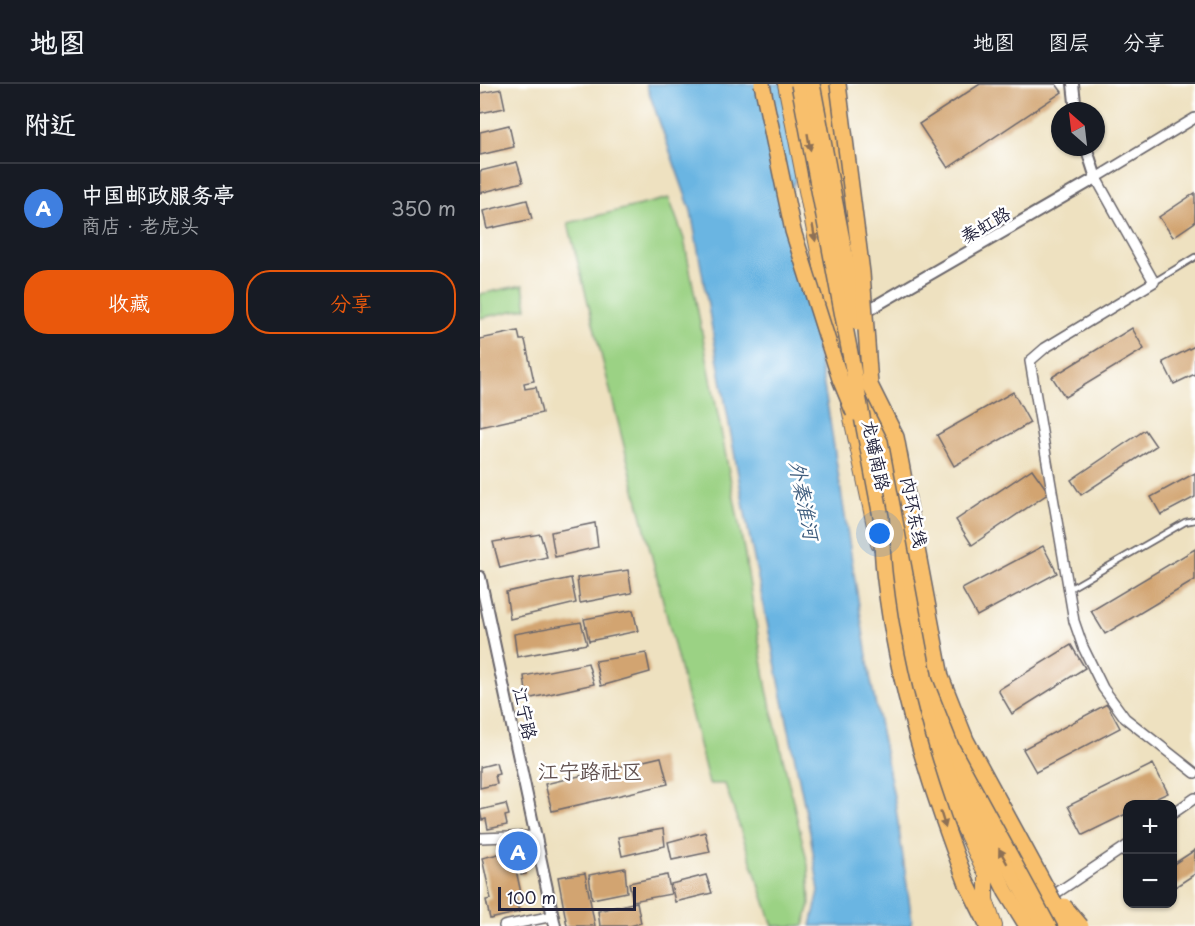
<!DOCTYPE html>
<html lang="zh">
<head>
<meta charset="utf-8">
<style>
  body { margin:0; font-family:"Playpen Sans","LXGW WenKai TC",sans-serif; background:#242831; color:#f1f3f6 }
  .controls { position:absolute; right:18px; bottom:18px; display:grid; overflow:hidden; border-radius:12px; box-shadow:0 2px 4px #0004 }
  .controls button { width:54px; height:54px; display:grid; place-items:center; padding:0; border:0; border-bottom:2px solid #363941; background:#171b24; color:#f1f3f6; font:30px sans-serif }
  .compass { position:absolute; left:571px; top:18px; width:54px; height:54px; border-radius:50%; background:#171b24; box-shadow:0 2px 4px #0004; rotate:332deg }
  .scale { position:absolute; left:18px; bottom:15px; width:138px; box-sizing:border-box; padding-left:6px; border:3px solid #22223b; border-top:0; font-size:16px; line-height:21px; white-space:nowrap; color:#22223b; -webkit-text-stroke:4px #fff; paint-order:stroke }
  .you { position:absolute; left:400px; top:450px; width:21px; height:21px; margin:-15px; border:4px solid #fff; border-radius:50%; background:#1a73e8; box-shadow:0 0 0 9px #1a73e833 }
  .badge { display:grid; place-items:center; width:39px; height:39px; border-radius:50%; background:#ea580c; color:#fff; font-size:20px; font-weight:700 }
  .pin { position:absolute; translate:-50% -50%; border:3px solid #fff; box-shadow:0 2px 6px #0006 }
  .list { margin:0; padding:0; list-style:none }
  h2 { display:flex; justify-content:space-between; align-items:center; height:78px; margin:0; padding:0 24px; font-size:26px }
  h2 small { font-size:20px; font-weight:400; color:#9ea1a6 }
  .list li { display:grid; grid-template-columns:39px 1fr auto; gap:18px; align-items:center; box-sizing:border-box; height:90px; padding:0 24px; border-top:2px solid #363941 }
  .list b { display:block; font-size:22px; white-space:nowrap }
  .list p { margin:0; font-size:20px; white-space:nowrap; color:#9ea1a6 }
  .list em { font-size:20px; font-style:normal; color:#9ea1a6 }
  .actions { display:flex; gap:12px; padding:18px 24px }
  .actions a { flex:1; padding:14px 0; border:2px solid #ea580c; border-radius:24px; text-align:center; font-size:21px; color:#ea580c }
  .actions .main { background:#ea580c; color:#fff }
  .map { position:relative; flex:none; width:715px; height:842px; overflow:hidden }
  header { display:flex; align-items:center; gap:36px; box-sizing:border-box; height:84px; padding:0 30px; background:#171b24; border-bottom:2px solid #363941 }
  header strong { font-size:28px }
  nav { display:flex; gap:33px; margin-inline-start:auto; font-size:21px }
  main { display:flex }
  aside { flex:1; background:#171b24 }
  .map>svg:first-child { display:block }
</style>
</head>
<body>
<header>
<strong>地图</strong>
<nav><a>地图</a><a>图层</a><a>分享</a></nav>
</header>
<main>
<aside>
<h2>附近<small></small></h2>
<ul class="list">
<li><span class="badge" style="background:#3f7fe0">A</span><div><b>中国邮政服务亭</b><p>商店 · 老虎头</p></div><em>350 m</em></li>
</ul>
<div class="actions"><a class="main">收藏</a><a>分享</a></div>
</aside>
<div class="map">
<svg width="715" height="842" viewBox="0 0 715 842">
  <rect width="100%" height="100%" fill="#fff"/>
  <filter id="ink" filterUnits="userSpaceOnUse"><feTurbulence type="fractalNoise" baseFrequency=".0167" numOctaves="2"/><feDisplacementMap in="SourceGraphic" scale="12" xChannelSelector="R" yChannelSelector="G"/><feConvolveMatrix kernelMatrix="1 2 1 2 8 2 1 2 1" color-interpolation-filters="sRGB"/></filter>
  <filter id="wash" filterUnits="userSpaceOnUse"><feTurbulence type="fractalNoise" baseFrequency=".008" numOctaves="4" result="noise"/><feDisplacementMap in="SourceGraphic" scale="24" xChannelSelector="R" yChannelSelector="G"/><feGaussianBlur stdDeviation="1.35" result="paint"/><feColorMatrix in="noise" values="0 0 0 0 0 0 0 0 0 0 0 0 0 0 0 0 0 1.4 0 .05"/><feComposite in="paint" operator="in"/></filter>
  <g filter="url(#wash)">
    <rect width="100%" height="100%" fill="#eee1c0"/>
    <g fill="#9bd284" stroke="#5e7a60" stroke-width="1.5">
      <polygon points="189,114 204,155 264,466 287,606 328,781 330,820 324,842 293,842 245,700 229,700 88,139"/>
      <polygon points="43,201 47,224 0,234 0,210"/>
    </g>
    <polygon fill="#6ab5e2" stroke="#466c8e" stroke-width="1.5" points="166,0 348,0 310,111 348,325 391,597 415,718 432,836 430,842 331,842 339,807 330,749 267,440 211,127"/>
    <g id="blocks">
      <g fill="#d2a471">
        <polygon points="500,0 576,0 582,8 468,84 439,40"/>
        <polygon points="21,5 25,24 0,29 0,9"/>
        <polygon points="29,41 34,63 0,71 0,48"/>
        <polygon points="37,78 43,98 0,109 0,87"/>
        <polygon points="715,109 715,138 693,153 679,133"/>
        <polygon points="47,116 52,135 7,145 3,127"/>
        <polygon points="652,244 664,265 585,313 572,293"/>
        <polygon points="38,247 40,256 45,256 54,297 44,299 45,305 56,303 62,329 0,343 0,255"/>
        <polygon points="715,262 715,290 694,300 683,278"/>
        <polygon points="533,308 550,339 474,382 457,351"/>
        <polygon points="665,346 676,362 601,411 591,396"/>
        <polygon points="552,385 569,409 492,461 476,436"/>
        <polygon points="715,389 715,413 681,431 671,413"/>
        <polygon points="115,439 118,463 75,473 71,448"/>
        <polygon points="60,450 67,473 20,484 13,458"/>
        <polygon points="563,462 577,489 497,532 482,505"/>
        <polygon points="715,465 715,496 625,550 611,527"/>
        <polygon points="148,486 152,509 100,519 97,494"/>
        <polygon points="91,494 96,519 30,535 26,508"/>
        <polygon points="153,526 158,547 109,557 104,535"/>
        <polygon points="101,538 107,560 37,573 34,550"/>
        <polygon points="591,561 605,584 532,630 518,606"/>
        <polygon points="166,569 170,588 121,602 115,577"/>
        <polygon points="108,579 114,600 47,615 44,592"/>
        <polygon points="627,620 640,644 556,688 543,665"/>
        <polygon points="181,673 188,700 72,727 65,700"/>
        <polygon points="16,679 19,690 15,691 17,700 0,704 0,683"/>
        <polygon points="673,680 688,709 664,720 648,720 648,729 603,751 588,722"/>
        <polygon points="26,720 29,731 25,732 27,741 8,745 6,735 2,736 0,726"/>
        <polygon points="183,745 185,762 142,772 138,753"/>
        <polygon points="225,748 230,768 192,776 188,758"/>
        <polygon points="715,766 715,790 692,805 692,781"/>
        <polygon points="27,768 29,778 34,777 41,809 35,811 39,828 10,835 6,816 11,815 2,774"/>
        <polygon points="42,773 46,790 41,791 38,774"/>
        <polygon points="145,784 147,808 112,815 109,791"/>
        <polygon points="105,789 115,842 87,842 78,793"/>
        <polygon points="187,791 191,810 153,817 149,799"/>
        <polygon points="226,791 232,809 195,818 191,800"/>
        <polygon points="157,818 161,839 150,842 120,842 118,827"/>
      </g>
    </g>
  </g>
  <g filter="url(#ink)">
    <use href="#blocks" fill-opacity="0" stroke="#69656a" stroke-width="1.5"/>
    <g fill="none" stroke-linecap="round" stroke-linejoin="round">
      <defs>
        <g id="service">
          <polyline points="674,198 715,173"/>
          <polyline points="589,505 705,438 715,436"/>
        </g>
        <g id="minor">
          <polyline points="715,34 616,94 674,198 565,264 550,277 594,537 603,563 623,604 645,634 715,689"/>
          <polyline points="692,730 715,714"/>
          <polyline points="0,754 56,752"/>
          <polyline points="569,814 648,761"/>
          <polyline points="24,842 73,832"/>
        </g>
        <g id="tertiary">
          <polyline points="593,0 596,27"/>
          <polyline points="383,229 616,94 606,63"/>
          <polyline points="0,493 75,842"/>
        </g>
        <g id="primary">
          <polyline points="305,0 358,269"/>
          <polyline points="343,0 373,172"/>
          <polyline points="368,320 398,460"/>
          <path d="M460,603C471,653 498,702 525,745"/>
          <polyline points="432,610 463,701 506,791 506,816 515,842"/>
        </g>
        <g id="trunk">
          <polyline points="391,309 453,616 472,668 491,710 512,751 562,842"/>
          <polyline points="406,456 435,584 449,640 471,695 526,808 547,842"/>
          <polyline points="520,737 573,842"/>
          <polyline points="487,800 508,842"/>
        </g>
      </defs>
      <use href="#service" stroke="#69656a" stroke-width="8"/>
      <use href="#minor" stroke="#69656a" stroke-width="12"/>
      <use href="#tertiary" stroke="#69656a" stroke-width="14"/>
      <use href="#primary" stroke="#69656a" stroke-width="16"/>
      <use href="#trunk" stroke="#69656a" stroke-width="18"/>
      <use href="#service" stroke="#fff" stroke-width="4.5"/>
      <use href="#minor" stroke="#fff" stroke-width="9"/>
      <use href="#tertiary" stroke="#fff" stroke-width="10"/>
      <use href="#primary" stroke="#f8bf6c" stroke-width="14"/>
      <use href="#trunk" stroke="#f8bf6c" stroke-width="15"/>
      <defs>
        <g id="trunk-bridge">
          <polyline points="282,0 313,147 360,295 374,329"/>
          <path d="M319,0L401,433C402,454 402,475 405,496C417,600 449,702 487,800"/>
          <polyline points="332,0 378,239"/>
          <polyline points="358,0 382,189 390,301 416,353 461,593 486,656 587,842"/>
          <polyline points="584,822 601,842"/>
        </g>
      </defs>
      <use href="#trunk-bridge" stroke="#69656a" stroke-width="18" stroke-linecap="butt"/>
      <use href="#trunk-bridge" stroke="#f8bf6c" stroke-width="15"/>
    </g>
    <defs><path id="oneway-solid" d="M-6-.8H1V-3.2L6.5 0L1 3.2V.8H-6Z" transform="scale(1.5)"/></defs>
    <g fill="#8d7054">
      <use href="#oneway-solid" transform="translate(329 58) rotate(80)"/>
      <use href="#oneway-solid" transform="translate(334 149) rotate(80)"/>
      <use href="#oneway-solid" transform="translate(463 736) rotate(73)"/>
      <use href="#oneway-solid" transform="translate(523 772) rotate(-119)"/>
    </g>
  </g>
  <g text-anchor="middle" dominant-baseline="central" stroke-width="5" stroke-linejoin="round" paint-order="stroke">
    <g font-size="18" fill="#22223b" stroke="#fff">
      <text transform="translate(505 140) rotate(-30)">秦虹路</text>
      <text transform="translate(397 371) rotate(78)">龙蟠南路</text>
      <text transform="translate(435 428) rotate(79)">内环东线</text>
      <text transform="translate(46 629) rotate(78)">江宁路</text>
    </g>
    <g font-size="20" font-style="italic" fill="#3f5d7e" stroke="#fff">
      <text transform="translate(325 416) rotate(79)">外秦淮河</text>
    </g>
    <g font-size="21" fill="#60504e" stroke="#fff">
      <text x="110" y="686">江宁路社区</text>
    </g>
  </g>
</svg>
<div class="controls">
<button>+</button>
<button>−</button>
</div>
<svg class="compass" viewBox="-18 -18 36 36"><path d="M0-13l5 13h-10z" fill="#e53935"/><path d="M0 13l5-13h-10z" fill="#9ea1a6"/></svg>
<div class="scale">100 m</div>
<div class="you"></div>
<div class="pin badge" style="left:38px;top:767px;background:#3f7fe0">A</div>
</div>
</main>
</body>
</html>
